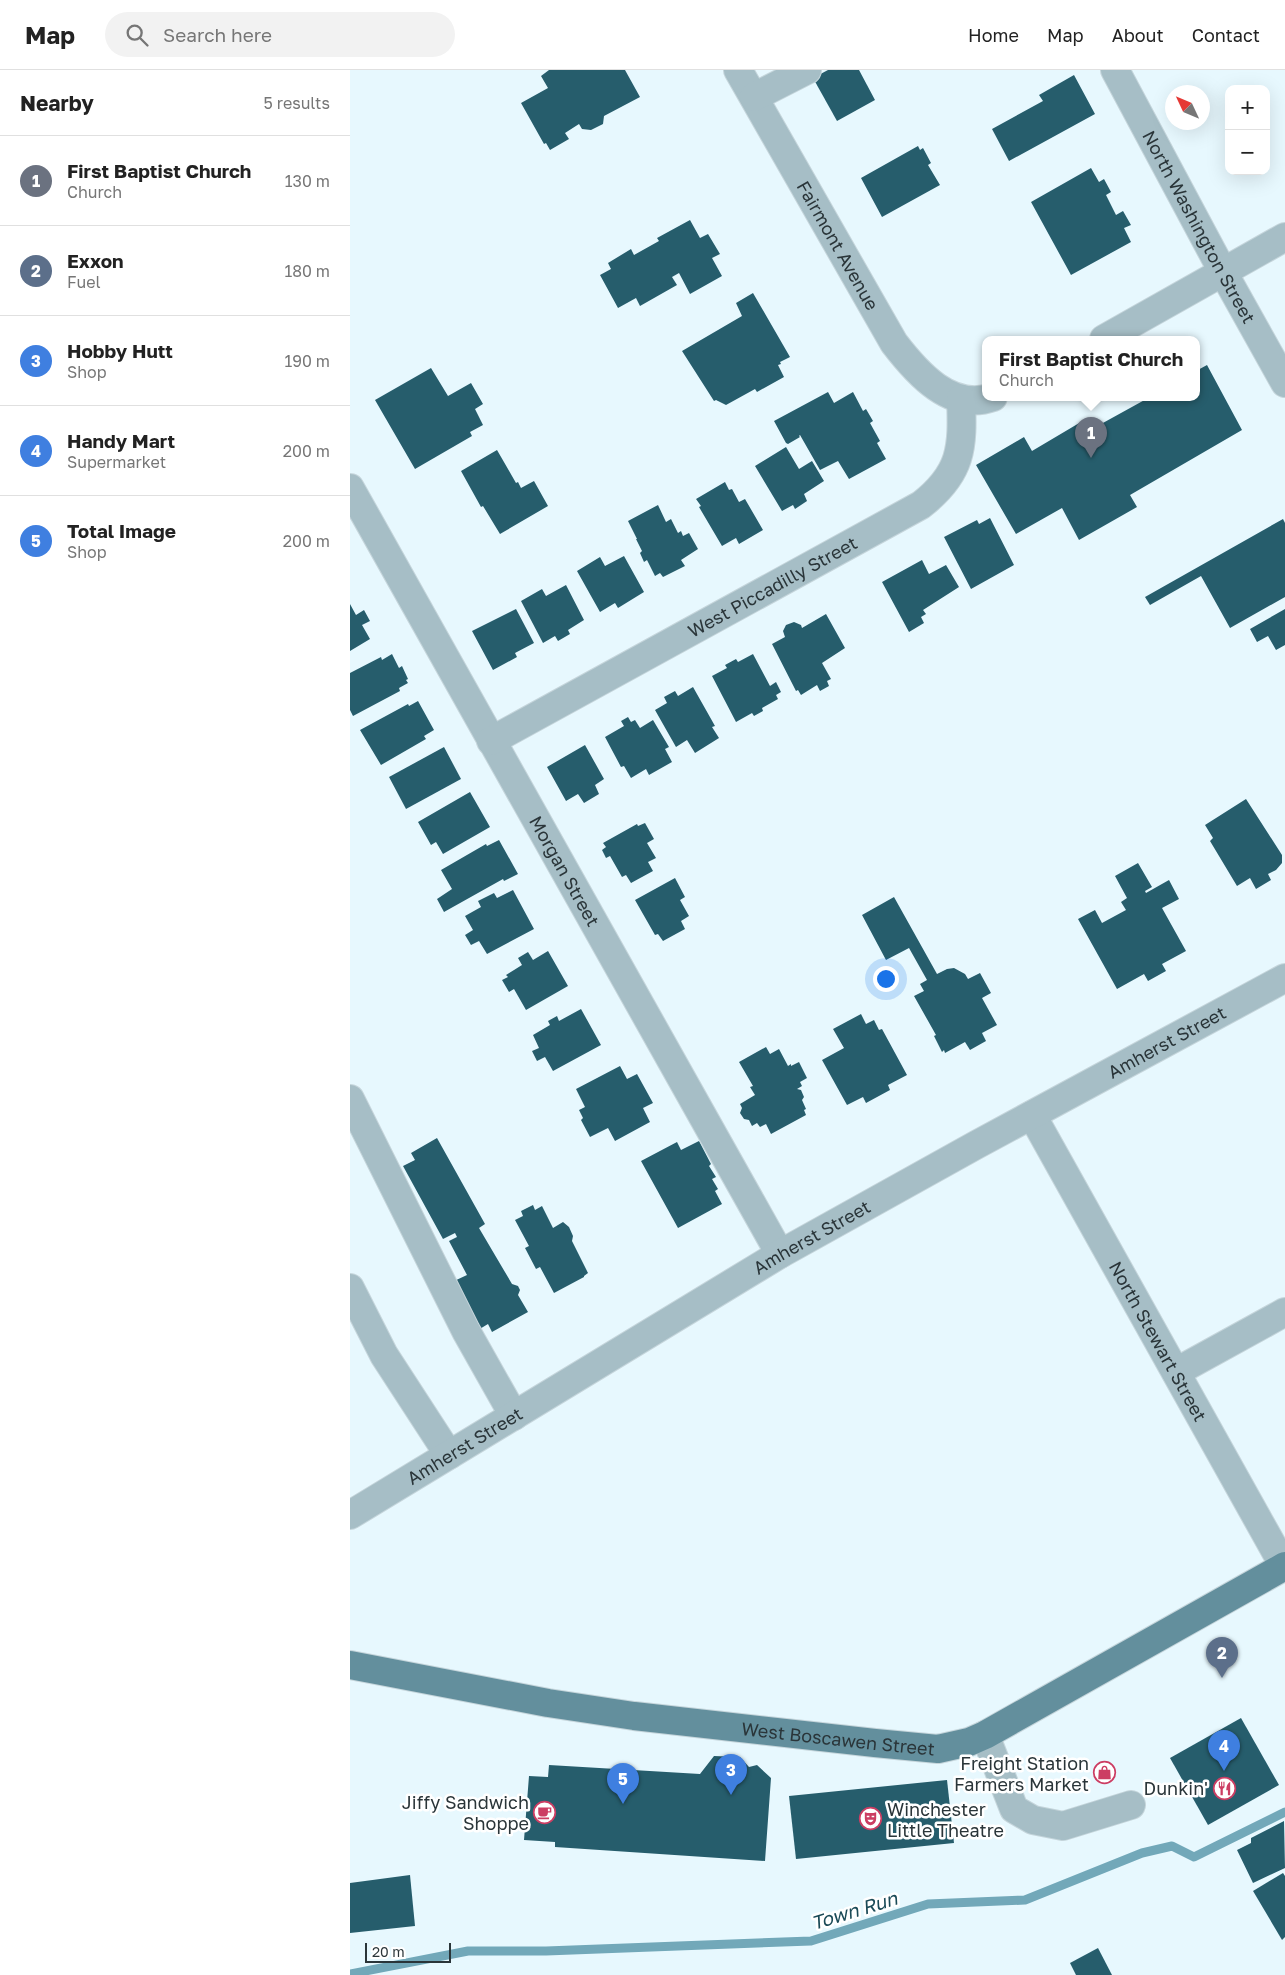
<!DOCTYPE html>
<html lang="en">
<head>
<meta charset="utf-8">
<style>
  body { margin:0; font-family:"Golos Text",sans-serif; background:#f2f2f2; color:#222 }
  .controls { position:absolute; right:15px; top:15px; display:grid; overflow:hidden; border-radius:10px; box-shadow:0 5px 20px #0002 }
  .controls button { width:45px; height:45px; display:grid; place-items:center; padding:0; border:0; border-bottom:1px solid #e0e0e0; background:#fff; color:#222; font:25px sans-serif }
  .compass { position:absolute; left:815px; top:15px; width:45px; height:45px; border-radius:50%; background:#fff; box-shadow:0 5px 20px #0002; rotate:314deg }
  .scale { position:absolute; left:15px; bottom:12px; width:86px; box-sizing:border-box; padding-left:5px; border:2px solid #2a3539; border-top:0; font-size:14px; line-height:18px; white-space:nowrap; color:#2a3539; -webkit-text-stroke:4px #fff; paint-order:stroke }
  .you { position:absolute; left:535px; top:908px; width:18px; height:18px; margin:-12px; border:4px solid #fff; border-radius:50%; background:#1a73e8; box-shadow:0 0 0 8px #1a73e833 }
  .badge { display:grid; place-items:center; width:32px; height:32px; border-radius:50%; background:#cc3d63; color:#fff; font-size:16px; font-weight:700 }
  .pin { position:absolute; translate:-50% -41px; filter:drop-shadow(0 1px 2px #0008) }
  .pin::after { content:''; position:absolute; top:26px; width:18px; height:15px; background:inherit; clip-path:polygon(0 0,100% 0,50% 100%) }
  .popup { position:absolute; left:632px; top:266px; width:218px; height:65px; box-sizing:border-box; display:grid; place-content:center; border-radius:10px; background:#fff; filter:drop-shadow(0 1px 4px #0005); font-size:16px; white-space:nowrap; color:#767676 }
  .popup b { font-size:19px; color:#222 }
  .popup::after { content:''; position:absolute; left:50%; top:100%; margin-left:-10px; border:10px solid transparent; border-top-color:#fff }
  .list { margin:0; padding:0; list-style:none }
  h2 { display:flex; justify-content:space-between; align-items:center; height:65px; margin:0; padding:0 20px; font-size:21px }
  h2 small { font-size:16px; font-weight:400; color:#767676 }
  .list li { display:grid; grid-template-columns:32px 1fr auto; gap:15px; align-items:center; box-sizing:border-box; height:90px; padding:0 20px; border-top:1px solid #e0e0e0 }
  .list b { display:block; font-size:19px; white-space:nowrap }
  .list p { margin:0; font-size:16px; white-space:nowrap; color:#767676 }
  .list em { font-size:16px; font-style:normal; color:#767676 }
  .icon { flex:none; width:28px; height:28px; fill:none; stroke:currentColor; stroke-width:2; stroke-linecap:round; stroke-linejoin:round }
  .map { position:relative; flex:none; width:935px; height:1905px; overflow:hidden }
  header { display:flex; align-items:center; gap:30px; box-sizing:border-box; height:70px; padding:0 25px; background:#fff; border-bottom:1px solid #e0e0e0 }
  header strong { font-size:24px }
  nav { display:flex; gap:28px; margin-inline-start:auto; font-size:18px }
  .search { width:350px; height:45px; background:#f2f2f2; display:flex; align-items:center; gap:12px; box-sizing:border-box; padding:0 18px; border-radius:28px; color:#767676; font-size:19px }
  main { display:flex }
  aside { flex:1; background:#fff }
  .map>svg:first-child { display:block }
</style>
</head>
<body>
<header>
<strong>Map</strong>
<div class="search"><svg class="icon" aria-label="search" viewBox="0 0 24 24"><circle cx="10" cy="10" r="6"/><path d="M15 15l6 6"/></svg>Search here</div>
<nav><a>Home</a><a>Map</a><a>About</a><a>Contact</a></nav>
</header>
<main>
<aside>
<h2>Nearby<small>5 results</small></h2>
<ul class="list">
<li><span class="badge" style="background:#6b7280">1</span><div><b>First Baptist Church</b><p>Church</p></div><em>130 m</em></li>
<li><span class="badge" style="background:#5c6f8a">2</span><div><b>Exxon</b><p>Fuel</p></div><em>180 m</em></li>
<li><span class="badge" style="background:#3f7fe0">3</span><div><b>Hobby Hutt</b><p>Shop</p></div><em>190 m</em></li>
<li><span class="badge" style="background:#3f7fe0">4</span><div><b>Handy Mart</b><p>Supermarket</p></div><em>200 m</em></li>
<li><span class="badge" style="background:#3f7fe0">5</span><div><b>Total Image</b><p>Shop</p></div><em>200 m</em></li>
</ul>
</aside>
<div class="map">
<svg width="935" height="1905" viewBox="0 0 935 1905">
  <rect width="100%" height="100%" fill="#e7f8fe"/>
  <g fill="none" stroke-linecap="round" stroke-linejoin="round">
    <polyline stroke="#72a8b9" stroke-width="9" points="0,1904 118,1881 196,1881 461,1871 578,1834 675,1830 792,1783 822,1776 844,1787 935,1742"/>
  </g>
  <g fill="#265d6c">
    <polygon points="199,0 275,0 290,27 254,46 253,54 241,60 232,59 229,54 215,63 219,69 200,80 196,73 194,74 171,33 198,18 191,6"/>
    <polygon points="478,0 509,0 525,30 487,51 463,8"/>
    <polygon points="724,5 745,44 659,91 642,59 693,31 689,25"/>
    <polygon points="568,76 570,80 573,78 581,93 578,95 590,115 532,147 511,108"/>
    <polygon points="741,98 749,112 754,109 761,122 756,125 766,145 773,141 781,155 774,158 781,172 721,205 681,132"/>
    <polygon points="340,150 350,168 358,164 370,184 362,188 372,206 340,224 329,203 322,207 327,215 290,236 286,228 268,238 250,205 261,199 258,193 281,179 284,185 309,171 307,168"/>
    <polygon points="403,223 440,287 430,292 431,294 428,295 434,307 407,322 405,319 376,335 366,330 364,331 332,281 392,246 386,233"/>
    <polygon points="857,295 892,360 780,425 787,437 729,470 712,438 666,464 626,395 674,367 682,381 736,349 742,359 800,327 846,327 846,301"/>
    <polygon points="81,298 98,326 121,313 133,334 125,339 133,355 120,362 122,366 65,399 25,330"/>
    <polygon points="478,322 484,333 503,322 513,341 516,339 523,351 520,353 530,371 527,373 536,389 499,409 488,391 470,400 450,365 449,366 450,367 438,374 436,373 424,351"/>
    <polygon points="436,377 449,399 462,391 474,411 454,424 457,431 445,439 443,435 432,441 405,396"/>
    <polygon points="147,380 166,413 168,412 171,418 184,411 198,436 150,464 133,436 131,437 111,401"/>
    <polygon points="375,412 379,420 382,419 389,432 395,429 413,460 389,474 386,468 372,476 349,437 351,436 346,429"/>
    <polygon points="308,435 316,452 321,449 328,463 331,461 333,466 339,463 348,479 331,490 335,496 313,507 310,503 305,506 297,490 294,492 290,483 292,481 286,469 287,469 278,451"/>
    <polygon points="640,448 664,495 621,519 594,467 627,450 629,454"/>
    <polygon points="933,449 935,453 935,527 880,558 851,506 800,535 795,527"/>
    <polygon points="274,486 294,522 268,538 265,533 250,542 227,501 250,487 255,496"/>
    <polygon points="572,490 579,504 596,495 609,517 573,540 576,544 571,547 574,553 559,562 532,512"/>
    <polygon points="216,515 234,550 218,560 220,564 208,571 205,566 193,573 171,531 192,519 196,526"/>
    <polygon points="0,534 6,545 14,540 20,551 12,555 20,569 0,581"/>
    <polygon points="166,539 184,573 165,583 167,587 143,600 122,561"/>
    <polygon points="935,539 935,575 926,580 918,566 907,572 900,559"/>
    <polygon points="476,544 495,578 472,593 481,609 477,611 479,616 470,621 467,615 451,625 448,620 446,621 422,574 435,567 433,561 436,555 444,552 451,555 452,558"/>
    <polygon points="42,584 49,598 52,596 58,609 56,610 58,613 49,618 50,621 3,646 0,640 0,603 31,587 32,590"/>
    <polygon points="403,584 420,616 426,612 431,622 426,625 428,629 412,638 413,641 404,646 402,643 386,652 362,606 377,598 375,595 386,589 388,592"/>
    <polygon points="343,617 365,656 362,657 369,668 345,683 337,670 326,677 305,640 317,633 314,627 325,621 328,626"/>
    <polygon points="68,631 84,660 74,666 76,669 31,695 10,660 58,634 59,636"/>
    <polygon points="278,647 281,652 285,650 290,658 303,650 319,677 315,679 322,692 299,705 296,699 281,708 274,696 271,697 255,667 274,656 271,651"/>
    <polygon points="235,675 254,709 245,715 249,724 234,733 228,724 216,731 197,697"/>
    <polygon points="94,677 111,709 56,739 39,707"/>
    <polygon points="120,722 140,757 93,784 86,772 81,775 68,752"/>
    <polygon points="896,729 932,785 932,793 926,800 918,804 921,810 906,819 900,808 887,816 860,771 863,768 855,755"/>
    <polygon points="295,753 304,769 297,773 306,788 298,792 303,801 281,813 276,805 272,807 260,786 256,788 252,780 256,777 253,773 287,754 288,756"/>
    <polygon points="149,770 168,804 154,811 153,809 94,842 87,829 102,819 91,800 136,774 137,776"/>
    <polygon points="788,793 802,817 795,821 796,823 819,810 829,829 812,838 836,881 812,894 816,901 798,911 794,904 767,919 728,849 745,840 752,853 776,840 771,832 777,828 765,806"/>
    <polygon points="325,808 335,827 330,830 339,846 331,851 335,859 313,871 308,864 305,865 285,830"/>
    <polygon points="163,820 184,859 137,884 129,871 121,875 115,865 123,860 115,846 131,837 128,831 144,823 147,828"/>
    <polygon points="544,827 587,904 597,899 604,898 615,904 618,909 630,903 641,923 632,928 647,955 632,963 636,971 620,980 615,972 595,983 594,980 592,982 584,966 586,965 564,926 574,921 570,914 577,910 559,878 536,890 512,845"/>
    <polygon points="198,881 218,916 176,940 164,919 159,922 152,910 158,907 156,905 172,895 168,888 178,882 183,890"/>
    <polygon points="231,939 251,975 203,1001 195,987 187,991 182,981 189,978 183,965 200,955 198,951 207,946 209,951"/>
    <polygon points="511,944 516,954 524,950 529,960 532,959 557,1005 538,1015 540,1020 516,1033 513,1027 497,1035 472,990 494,978 483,959"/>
    <polygon points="416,977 420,984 429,979 438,996 441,994 441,996 449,992 457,1008 450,1012 452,1016 447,1019 451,1020 454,1027 452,1030 456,1039 454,1040 456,1045 421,1064 416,1054 410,1057 407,1053 402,1056 399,1050 394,1049 390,1043 392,1038 390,1034 405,1025 400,1017 403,1016 389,992"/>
    <polygon points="270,996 277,1009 287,1004 303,1033 293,1038 300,1052 265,1071 258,1058 240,1067 231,1050 233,1048 229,1040 235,1037 226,1019"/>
    <polygon points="87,1068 135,1154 129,1158 162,1214 168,1216 170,1220 168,1225 178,1242 142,1262 138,1254 128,1260 102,1212 117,1205 99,1171 107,1167 105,1163 93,1169 53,1096 65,1090 61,1083"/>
    <polygon points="349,1071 361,1094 359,1096 366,1107 362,1109 368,1119 365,1121 372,1134 328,1158 291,1091 327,1072 331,1080"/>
    <polygon points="183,1135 185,1140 192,1136 203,1158 213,1152 219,1157 223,1166 222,1171 238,1203 234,1206 234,1207 204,1223 190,1197 186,1199 175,1178 179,1176 165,1150 173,1146 171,1141"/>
    <polygon points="891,1648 929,1715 858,1755 820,1688"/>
    <polygon points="364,1686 390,1687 399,1697 407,1695 421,1708 415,1791 205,1777 205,1772 174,1770 179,1706 198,1707 199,1695 350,1704"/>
    <polygon points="597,1710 604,1773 446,1789 439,1726"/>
    <polygon points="934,1751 935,1798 903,1813 887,1780 901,1773 901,1768"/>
    <polygon points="933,1803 935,1806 935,1867 932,1870 903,1821"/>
    <polygon points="60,1805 65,1856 0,1863 0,1813"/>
    <polygon points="748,1878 762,1905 726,1905 720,1893"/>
  </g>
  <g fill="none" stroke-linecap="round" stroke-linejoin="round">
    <defs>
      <g id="minor">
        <path id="s1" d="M388,0L544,273C567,303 601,342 643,327"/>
        <path id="s2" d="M765,0L873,202L935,313"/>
        <polyline points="404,27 457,0"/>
        <polyline points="754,269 935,167"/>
        <path id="s3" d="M0,418L430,1184"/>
        <path id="s4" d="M141,671L571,435C612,403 613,378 611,329"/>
        <polyline points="0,1029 116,1261 164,1346"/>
        <path id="s5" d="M682,1045L935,1498"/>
        <polyline points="0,1218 34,1285 99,1385"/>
        <polyline points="826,1302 935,1242"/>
        <path id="s6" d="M0,1445L430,1184L626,1075L935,908"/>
        <polyline points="635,1665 664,1739 683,1750 713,1756 781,1735"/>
      </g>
      <g id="major">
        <path id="s7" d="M0,1595L198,1633L284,1646L525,1673L588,1679L619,1672L635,1665L935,1496"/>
      </g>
    </defs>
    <use href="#minor" stroke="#c5d5db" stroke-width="30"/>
    <use href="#major" stroke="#c5d5db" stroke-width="30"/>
    <use href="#minor" stroke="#a6bec6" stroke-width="28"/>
    <use href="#major" stroke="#638f9d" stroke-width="28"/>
  </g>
  <defs>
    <symbol id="shop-ring" viewBox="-11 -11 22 22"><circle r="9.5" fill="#fff" stroke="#cc3d63" stroke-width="1.5"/><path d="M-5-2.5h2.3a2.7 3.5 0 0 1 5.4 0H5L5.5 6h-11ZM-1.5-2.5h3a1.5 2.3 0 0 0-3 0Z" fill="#cc3d63"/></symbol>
    <symbol id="restaurant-ring" viewBox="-11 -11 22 22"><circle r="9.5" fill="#fff" stroke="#cc3d63" stroke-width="1.5"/><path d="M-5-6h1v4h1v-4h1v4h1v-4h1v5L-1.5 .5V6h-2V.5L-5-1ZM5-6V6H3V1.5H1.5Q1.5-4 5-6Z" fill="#cc3d63"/></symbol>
    <symbol id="cafe-ring" viewBox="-11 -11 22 22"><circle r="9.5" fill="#fff" stroke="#cc3d63" stroke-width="1.5"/><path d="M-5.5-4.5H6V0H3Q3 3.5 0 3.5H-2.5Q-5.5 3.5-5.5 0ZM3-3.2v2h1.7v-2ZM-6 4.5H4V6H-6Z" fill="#cc3d63"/></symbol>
    <symbol id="theatre-ring" viewBox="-11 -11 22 22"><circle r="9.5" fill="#fff" stroke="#cc3d63" stroke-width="1.5"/><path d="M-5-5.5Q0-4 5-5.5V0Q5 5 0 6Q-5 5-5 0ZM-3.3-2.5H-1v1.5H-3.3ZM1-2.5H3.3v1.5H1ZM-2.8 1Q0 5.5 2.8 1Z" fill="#cc3d63"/></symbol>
  </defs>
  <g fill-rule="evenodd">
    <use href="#shop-ring" x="742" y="1690" width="25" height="25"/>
    <use href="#restaurant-ring" x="862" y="1706" width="25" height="25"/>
    <use href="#cafe-ring" x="182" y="1730" width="25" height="25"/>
    <use href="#theatre-ring" x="508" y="1736" width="25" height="25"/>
  </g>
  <g text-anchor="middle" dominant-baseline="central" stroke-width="5" stroke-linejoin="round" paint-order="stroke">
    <g font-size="18" fill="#2a3539" stroke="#fff">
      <text stroke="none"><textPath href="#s2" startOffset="178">North Washington Street</textPath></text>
      <text stroke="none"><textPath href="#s1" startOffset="202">Fairmont Avenue</textPath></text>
      <text stroke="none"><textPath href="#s4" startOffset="321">West Piccadilly Street</textPath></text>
      <text stroke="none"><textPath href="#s3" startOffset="439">Morgan Street</textPath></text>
      <text stroke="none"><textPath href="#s6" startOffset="944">Amherst Street</textPath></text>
      <text stroke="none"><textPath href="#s6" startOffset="539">Amherst Street</textPath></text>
      <text stroke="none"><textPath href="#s5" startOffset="259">North Stewart Street</textPath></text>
      <text stroke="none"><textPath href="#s6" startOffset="134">Amherst Street</textPath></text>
      <text stroke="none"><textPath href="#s7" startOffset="494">West Boscawen Street</textPath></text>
    </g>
    <g font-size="18" fill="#2a3539" stroke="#fff" text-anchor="end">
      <text x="739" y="1693">Freight Station<tspan x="739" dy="21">Farmers Market</tspan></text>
      <text x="858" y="1718">Dunkin'</text>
      <text x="179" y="1732">Jiffy Sandwich<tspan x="179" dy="21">Shoppe</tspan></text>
      <text x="537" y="1739" text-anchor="start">Winchester<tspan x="537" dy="21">Little Theatre</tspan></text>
    </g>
    <g font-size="19" font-style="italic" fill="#1a4a57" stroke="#fff">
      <text transform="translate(504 1840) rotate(-17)">Town Run</text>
    </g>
  </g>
</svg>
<div class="controls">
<button>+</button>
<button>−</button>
</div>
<svg class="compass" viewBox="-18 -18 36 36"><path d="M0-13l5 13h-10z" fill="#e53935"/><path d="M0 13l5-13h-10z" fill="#767676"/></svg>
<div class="scale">20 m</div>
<div class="you"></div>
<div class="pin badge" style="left:741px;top:388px;background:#6b7280">1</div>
<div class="popup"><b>First Baptist Church</b>Church</div>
<div class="pin badge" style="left:872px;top:1608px;background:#5c6f8a">2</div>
<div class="pin badge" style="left:381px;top:1725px;background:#3f7fe0">3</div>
<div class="pin badge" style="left:874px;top:1701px;background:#3f7fe0">4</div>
<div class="pin badge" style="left:273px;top:1734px;background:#3f7fe0">5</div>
</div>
</main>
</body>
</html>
